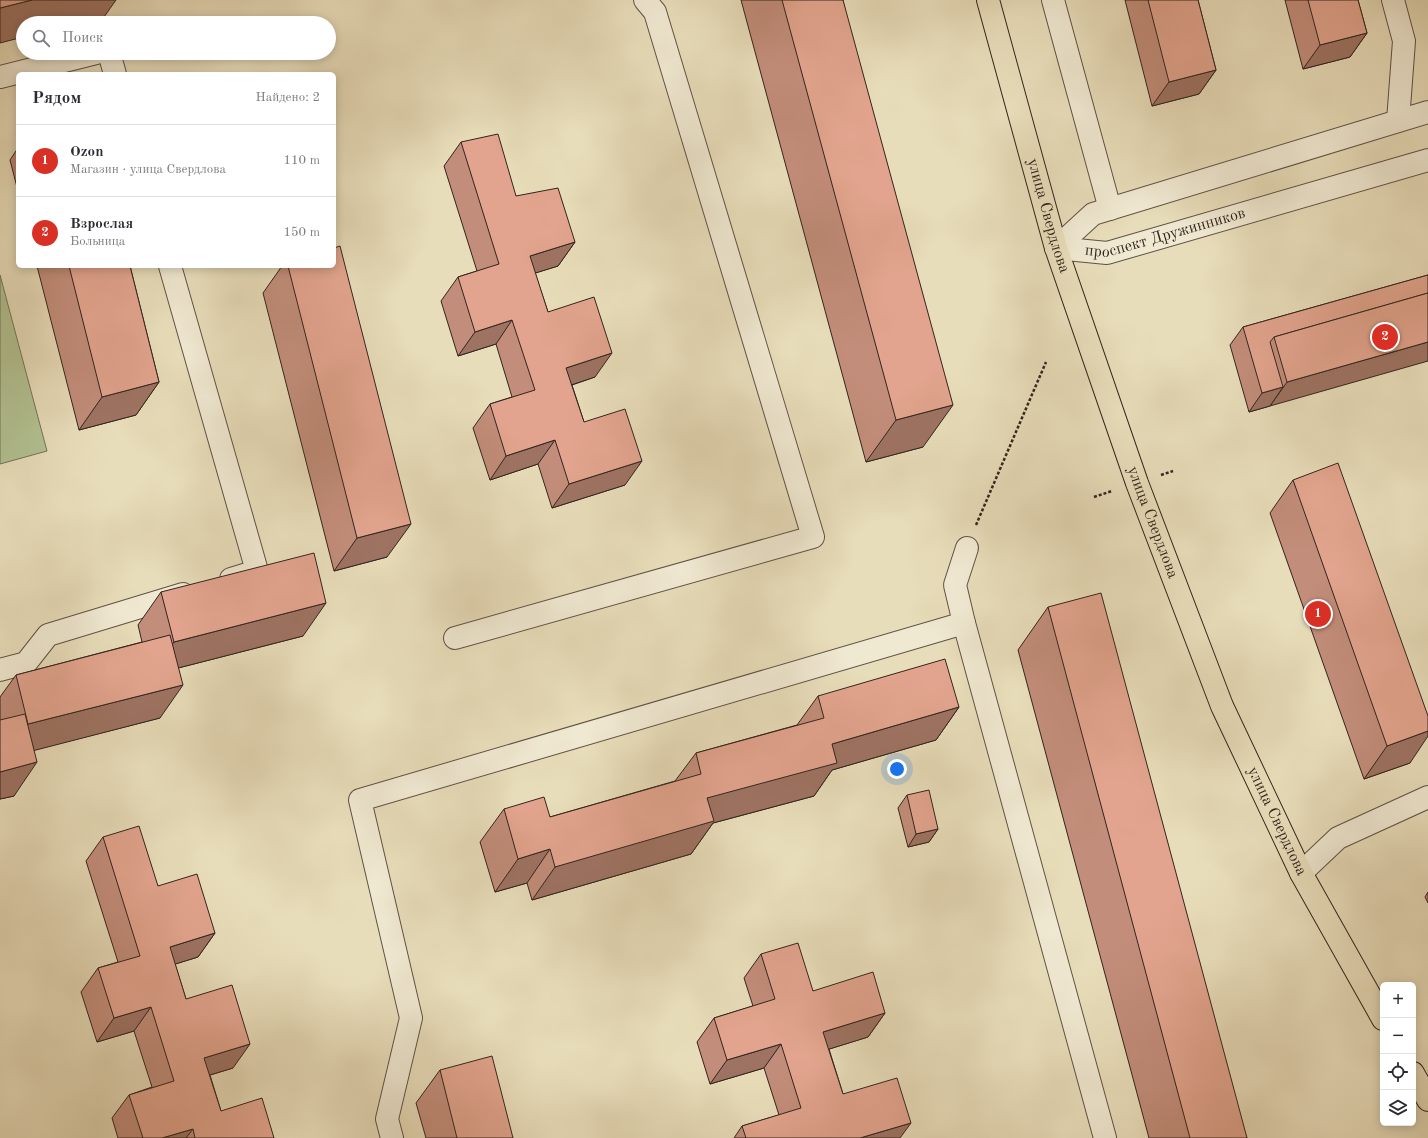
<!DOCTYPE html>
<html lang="ru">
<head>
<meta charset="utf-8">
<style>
  body { margin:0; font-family:"Old Standard TT",serif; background:#f2f2f3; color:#2b2b33 }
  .controls { position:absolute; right:12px; bottom:12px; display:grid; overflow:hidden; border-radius:6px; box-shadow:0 2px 10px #0003 }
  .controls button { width:36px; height:36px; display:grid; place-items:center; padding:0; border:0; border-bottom:1px solid #e1e1e2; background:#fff; color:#2b2b33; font:20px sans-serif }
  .you { position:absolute; left:897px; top:769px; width:14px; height:14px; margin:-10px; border:3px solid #fff; border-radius:50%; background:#1a73e8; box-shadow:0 0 0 6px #1a73e833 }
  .badge { display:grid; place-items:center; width:26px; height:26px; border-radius:50%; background:#d93025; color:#fff; font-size:13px; font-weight:700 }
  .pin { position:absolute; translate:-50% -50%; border:2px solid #fff; box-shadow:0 1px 4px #0006 }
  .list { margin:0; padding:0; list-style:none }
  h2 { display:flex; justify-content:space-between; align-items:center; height:52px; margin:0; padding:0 16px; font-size:17px }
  h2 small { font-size:13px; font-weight:400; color:#7c7c81 }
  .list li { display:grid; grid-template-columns:26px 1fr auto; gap:12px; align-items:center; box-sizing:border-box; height:72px; padding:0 16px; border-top:1px solid #e1e1e2 }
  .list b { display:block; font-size:15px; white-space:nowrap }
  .list p { margin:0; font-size:13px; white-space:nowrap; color:#7c7c81 }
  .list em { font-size:13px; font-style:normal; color:#7c7c81 }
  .icon { flex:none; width:22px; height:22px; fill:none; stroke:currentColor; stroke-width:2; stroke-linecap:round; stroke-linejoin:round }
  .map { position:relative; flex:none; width:1428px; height:1138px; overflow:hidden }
  .search { position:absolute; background:#fff; box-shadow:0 2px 10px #0003; left:16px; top:16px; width:320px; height:44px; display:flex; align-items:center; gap:10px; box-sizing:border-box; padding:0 14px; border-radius:22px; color:#7c7c81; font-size:15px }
  .panel { position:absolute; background:#fff; box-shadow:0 2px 10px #0003; left:16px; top:72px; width:320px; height:196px; border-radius:6px }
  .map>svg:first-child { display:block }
</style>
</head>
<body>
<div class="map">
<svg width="1428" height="1138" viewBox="0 0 1428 1138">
  <rect width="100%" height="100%" fill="#e8ddba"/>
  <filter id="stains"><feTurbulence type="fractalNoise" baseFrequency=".005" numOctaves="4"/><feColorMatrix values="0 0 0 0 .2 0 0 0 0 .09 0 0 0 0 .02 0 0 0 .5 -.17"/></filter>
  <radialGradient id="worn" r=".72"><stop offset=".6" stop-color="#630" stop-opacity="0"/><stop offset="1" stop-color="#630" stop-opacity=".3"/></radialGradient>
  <polygon fill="#b3c292" stroke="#737358" points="0,275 47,451 0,464"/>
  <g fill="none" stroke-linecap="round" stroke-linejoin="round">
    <defs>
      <g id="minor">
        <polyline points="1053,0 1110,209"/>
        <polyline points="1393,0 1404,41 1398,121"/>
        <polyline points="109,53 115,74"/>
        <polyline points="0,77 96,53"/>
        <polyline points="1056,248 1093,214 1428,112"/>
        <path id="s1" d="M1056,248L1107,253L1428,160"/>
        <polyline points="170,266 257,571 231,579"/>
        <polyline points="964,623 955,585 967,548"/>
        <polyline points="455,638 813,537 655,12 645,0"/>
        <polyline points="0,670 26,663 48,635 183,594"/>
        <polyline points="1301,873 1338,838 1428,797"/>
        <polyline points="392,1138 387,1119 411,1018 360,800 964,623 1105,1138"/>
      </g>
      <g id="major">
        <path id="s2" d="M988,0L1056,248L1137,483L1222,706L1301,873L1383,1019"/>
        <polyline points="1413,1073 1428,1100"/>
      </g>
    </defs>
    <use href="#minor" stroke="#605245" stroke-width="24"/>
    <use href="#major" stroke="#33241e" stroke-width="24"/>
    <g stroke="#33241e" stroke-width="2.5" stroke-dasharray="3 2" stroke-linecap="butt">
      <polyline points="1161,475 1173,471"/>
      <polyline points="1094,497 1112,491"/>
      <polyline points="976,525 1046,362"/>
    </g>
    <use href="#minor" stroke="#f0e9d2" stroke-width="22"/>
    <use href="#major" stroke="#e8ddba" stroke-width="22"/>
  </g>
  <g fill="#c28d7a" stroke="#33241e">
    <polygon points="741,0 843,0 923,447 866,462"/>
    <polygon points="1125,0 1198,0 1216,70 1199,94 1152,106"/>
    <polygon points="1285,0 1358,0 1367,33 1350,57 1303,69"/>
    <polygon points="461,142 516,196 575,242 558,266 535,273 548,312 595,377 572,385 584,422 625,485 552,508 538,464 490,480 473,428 490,404 512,397 496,344 458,356 441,301 458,277 477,271 444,166"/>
    <polygon points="18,148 18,191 10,160"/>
    <polygon points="37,266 130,266 159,382 136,415 79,430"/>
    <polygon points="282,266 334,266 387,557 334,571 263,293"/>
    <polygon points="1428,275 1270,406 1249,412 1230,345 1243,327"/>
    <polygon points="1293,480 1410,763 1364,779 1270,513"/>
    <polygon points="161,592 303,636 178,668 160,718 34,750 14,796 0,799 0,697 16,675 142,642 138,625"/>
    <polygon points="1048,607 1247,1138 1149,1138 1018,650"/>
    <polygon points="818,696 959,707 936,740 832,770 814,796 713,823 691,854 532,900 527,883 495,892 480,842 504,809 550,817 675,781 696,753 797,725"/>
    <polygon points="907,795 938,829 929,842 908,847 898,808"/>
    <polygon points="103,837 158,886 215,933 198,957 175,964 186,999 233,1068 210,1075 221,1111 274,1138 118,1138 112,1118 129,1095 152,1087 134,1031 97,1042 81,992 98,968 118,962 86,861"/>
    <polygon points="1428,892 1428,903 1425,897"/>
    <polygon points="761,954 813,991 885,1013 868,1037 829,1049 843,1094 900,1138 734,1138 742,1126 779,1115 764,1068 710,1084 697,1042 714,1018 753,1006 744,978"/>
    <polygon points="440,1070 513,1138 426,1138 416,1103"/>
  </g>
  <g fill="#9e7363" stroke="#33241e">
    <polygon points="32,0 116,0 104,17 80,23 23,23 23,37 0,43 0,8"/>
    <polygon points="1367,33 1350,57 1303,69 1320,45"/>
    <polygon points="1216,70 1199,94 1152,106 1169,82"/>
    <polygon points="575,242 558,266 513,280 530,256"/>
    <polygon points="512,320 496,344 458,356 475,332"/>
    <polygon points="1428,342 1428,361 1270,406 1287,382"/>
    <polygon points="612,353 595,377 550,392 566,368"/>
    <polygon points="159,382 136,415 79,430 102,397"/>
    <polygon points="1283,387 1270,406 1249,412 1262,393"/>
    <polygon points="953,405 923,447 866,462 896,420"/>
    <polygon points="555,440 538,464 490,480 506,456"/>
    <polygon points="642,461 625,485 552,508 569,484"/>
    <polygon points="411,524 387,557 334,571 357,538"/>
    <polygon points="326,603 303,636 151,675 174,642"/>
    <polygon points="183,685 160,718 5,758 28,724"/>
    <polygon points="959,707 936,740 832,770 814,796 713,823 691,854 532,900 555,867 707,798 832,744"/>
    <polygon points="1428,731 1428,736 1410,763 1364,779 1387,746"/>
    <polygon points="37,762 14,796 0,799 0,772"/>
    <polygon points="938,829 929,842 908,847 916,834"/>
    <polygon points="550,849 527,883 495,892 518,859"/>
    <polygon points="215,933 198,957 153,971 170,947"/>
    <polygon points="151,1007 134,1031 97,1042 114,1018"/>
    <polygon points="885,1013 868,1037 807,1056 823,1032"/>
    <polygon points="250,1044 233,1068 187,1082 204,1058"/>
    <polygon points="781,1044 764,1068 710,1084 727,1060"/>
    <polygon points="911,1123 900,1138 860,1138"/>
    <polygon points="193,1129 186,1138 162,1138"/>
  </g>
  <g fill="#e2a48e" stroke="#33241e">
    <polygon points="0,0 32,0 0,8"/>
    <polygon points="782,0 843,0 953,405 896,420"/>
    <polygon points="1148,0 1198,0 1216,70 1169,82"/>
    <polygon points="1308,0 1358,0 1367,33 1320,45"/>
    <polygon points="498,134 516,196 558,188 575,242 530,256 548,312 594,297 612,353 566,368 584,422 625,409 642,461 569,484 555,440 506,456 490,404 535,390 512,320 475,332 458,277 499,264 461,142"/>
    <polygon points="340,246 411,524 357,538 288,266 334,266 334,248"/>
    <polygon points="69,266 130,266 159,382 102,397"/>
    <polygon points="1428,275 1428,293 1274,337 1270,342 1283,387 1262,393 1243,327"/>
    <polygon points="1428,293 1428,342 1287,382 1274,337"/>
    <polygon points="1338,463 1428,716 1428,731 1387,746 1293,480"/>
    <polygon points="314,553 326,603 174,642 161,592"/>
    <polygon points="1101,593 1247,1138 1190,1138 1048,607"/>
    <polygon points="170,635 183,685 28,724 16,675"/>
    <polygon points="945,659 959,707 832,744 837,763 707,798 714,821 555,867 550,849 518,859 504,809 544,797 550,817 701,774 696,753 824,718 818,696"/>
    <polygon points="25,714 37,762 0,772 0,720"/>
    <polygon points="929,790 938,829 916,834 907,795"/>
    <polygon points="139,826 158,886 197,874 215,933 170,947 186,999 232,985 250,1044 204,1058 221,1111 262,1098 274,1138 195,1138 193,1129 162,1138 143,1138 129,1095 174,1081 151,1007 114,1018 98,968 140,956 103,837"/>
    <polygon points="798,943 813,991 873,972 885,1013 823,1032 843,1094 897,1078 911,1123 860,1138 746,1138 742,1126 801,1108 781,1044 727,1060 714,1018 775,999 761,954"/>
    <polygon points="492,1056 513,1138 457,1138 440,1070"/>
  </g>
  <g text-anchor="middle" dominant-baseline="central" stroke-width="3" stroke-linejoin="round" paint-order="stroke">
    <g font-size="16" fill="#33241e" stroke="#f0e9d2">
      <text stroke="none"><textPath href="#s2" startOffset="224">улица Свердлова</textPath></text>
      <text stroke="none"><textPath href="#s1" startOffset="112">проспект Дружинников</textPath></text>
      <text stroke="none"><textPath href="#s2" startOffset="548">улица Свердлова</textPath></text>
      <text stroke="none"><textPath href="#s2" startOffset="872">улица Свердлова</textPath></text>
    </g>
  </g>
  <rect width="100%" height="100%" filter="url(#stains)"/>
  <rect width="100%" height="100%" fill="url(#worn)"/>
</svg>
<div class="controls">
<button>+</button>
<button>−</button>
<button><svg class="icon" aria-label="locate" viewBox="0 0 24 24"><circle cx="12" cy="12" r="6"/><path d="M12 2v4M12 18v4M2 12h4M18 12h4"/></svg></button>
<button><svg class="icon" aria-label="layers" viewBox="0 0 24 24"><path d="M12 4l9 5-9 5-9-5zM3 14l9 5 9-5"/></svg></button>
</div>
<div class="you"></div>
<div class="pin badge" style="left:1318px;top:614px">1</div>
<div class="pin badge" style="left:1385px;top:337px">2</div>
<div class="search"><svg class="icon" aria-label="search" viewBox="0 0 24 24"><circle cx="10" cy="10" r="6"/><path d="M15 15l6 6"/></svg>Поиск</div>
<section class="panel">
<h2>Рядом<small>Найдено: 2</small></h2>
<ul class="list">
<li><span class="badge">1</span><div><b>Ozon</b><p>Магазин · улица Свердлова</p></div><em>110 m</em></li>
<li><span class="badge">2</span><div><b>Взрослая</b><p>Больница</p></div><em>150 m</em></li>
</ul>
</section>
</div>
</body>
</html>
